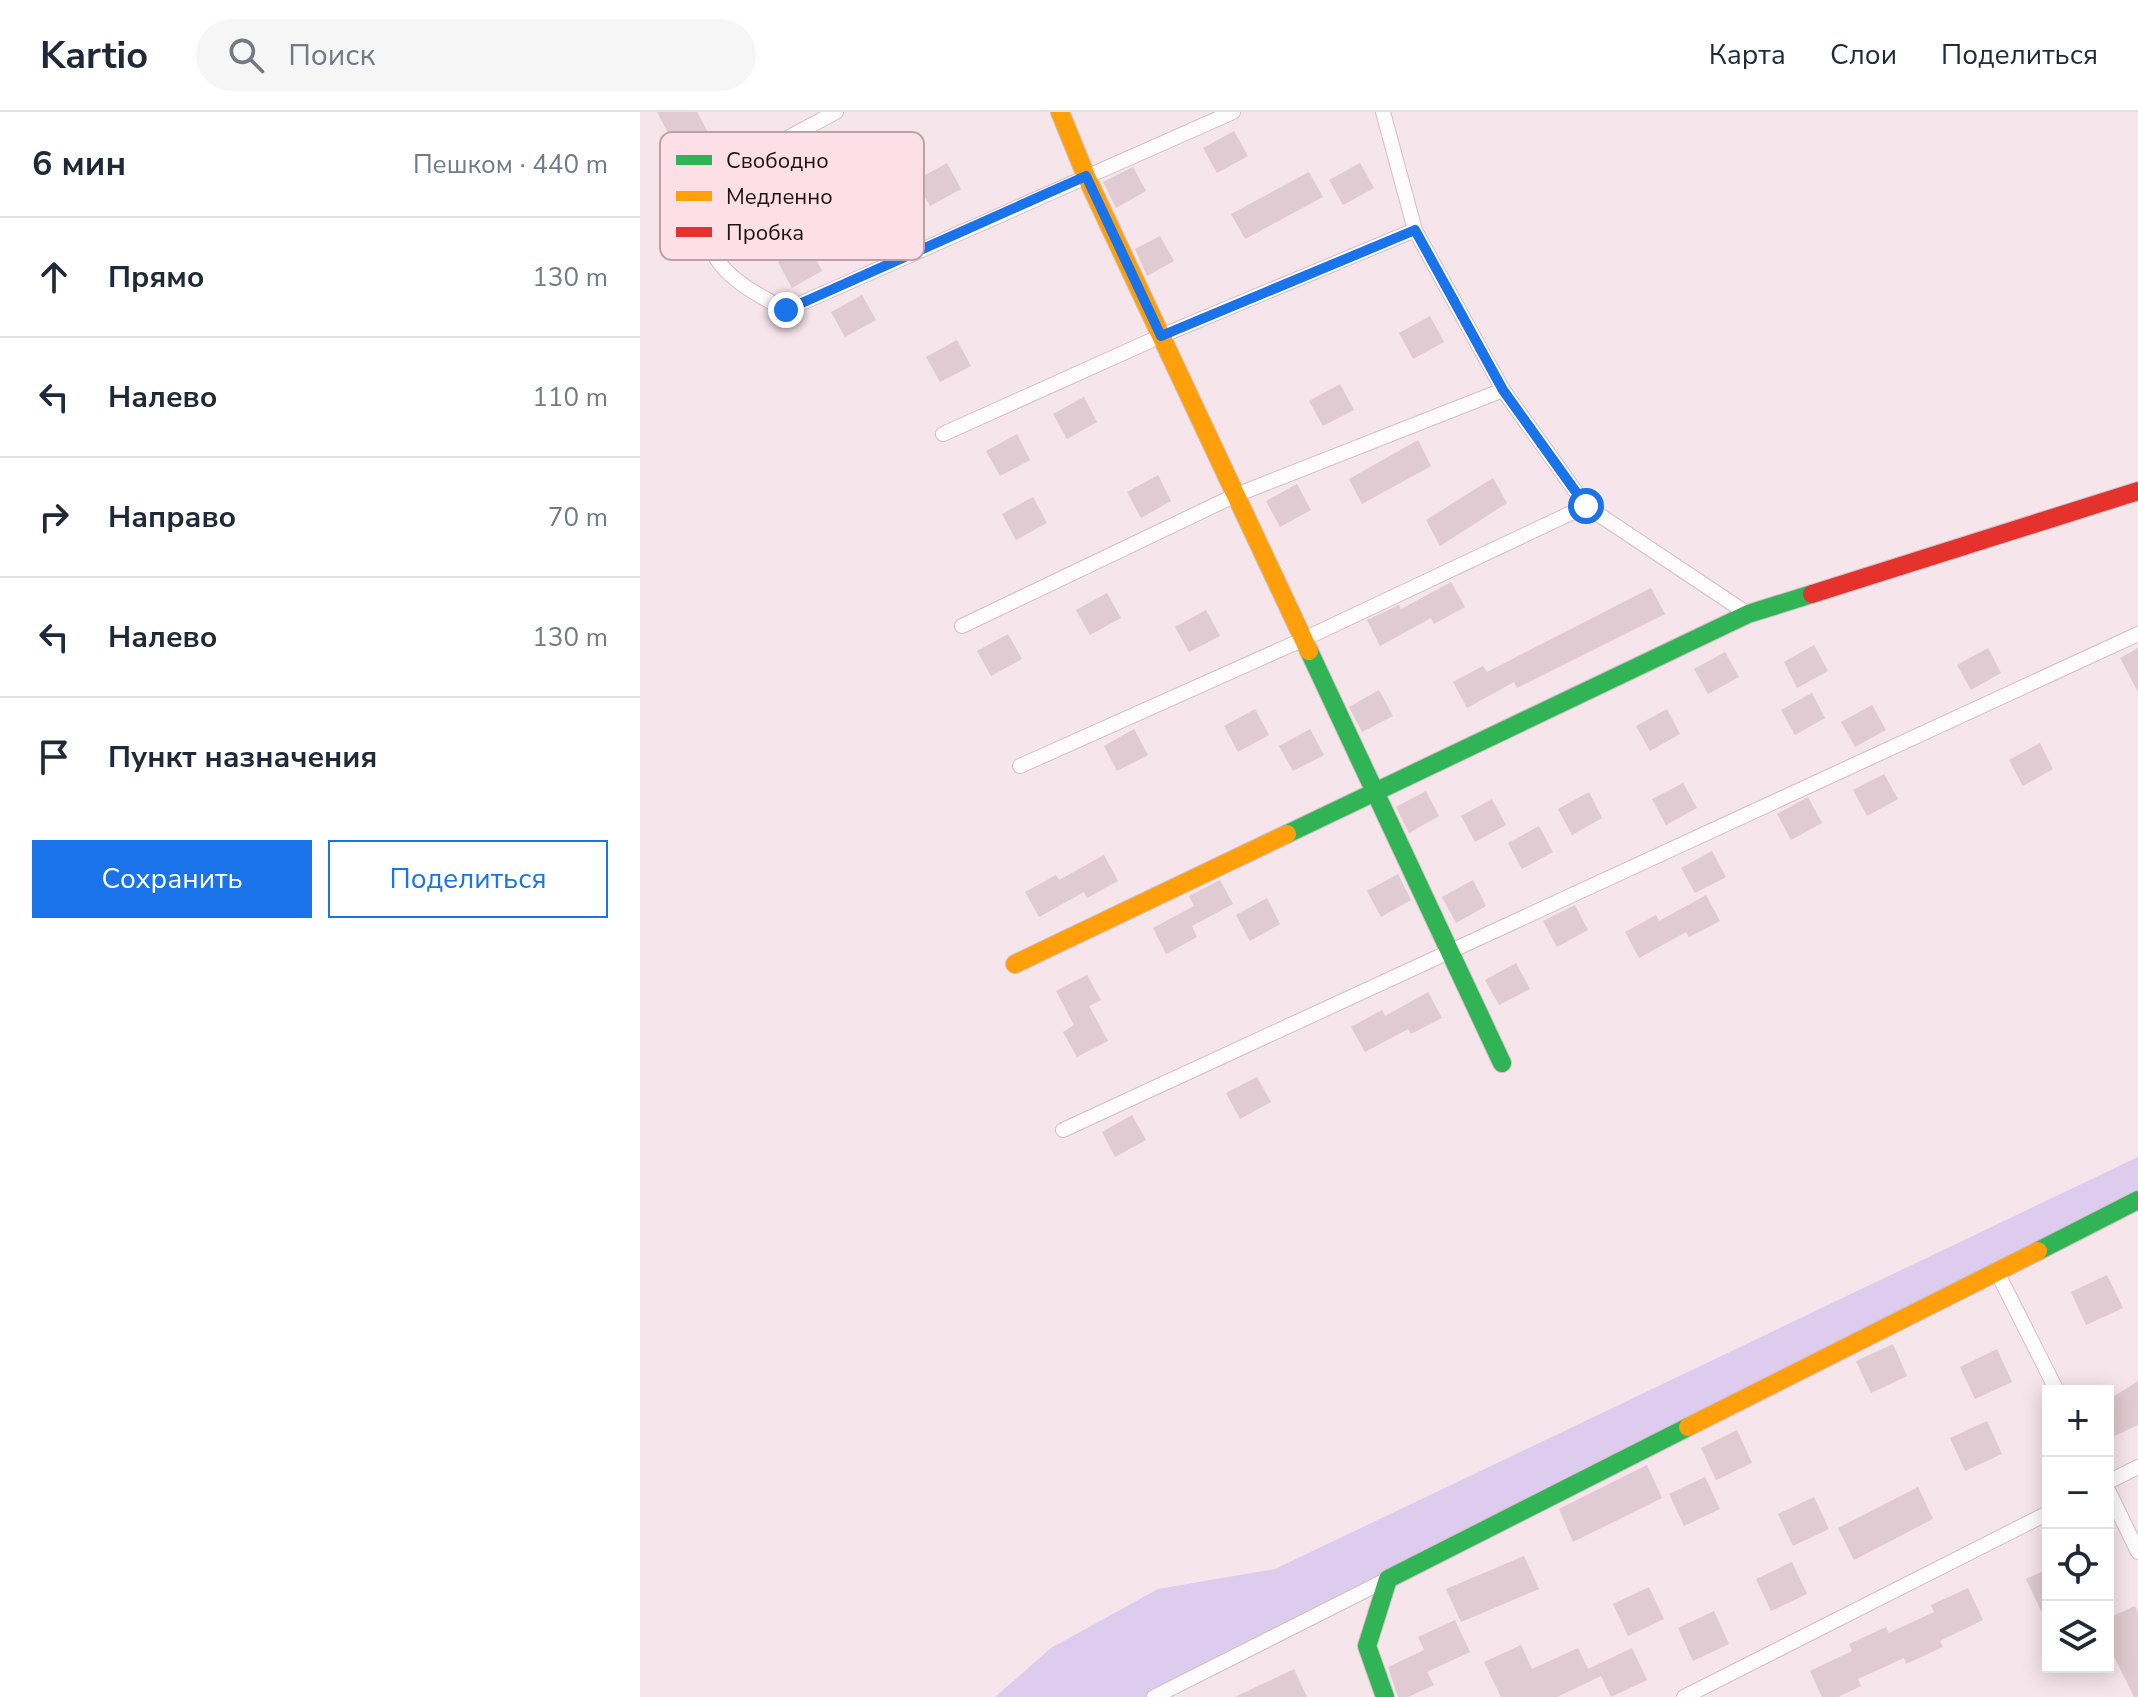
<!DOCTYPE html>
<html lang="ru">
<head>
<meta charset="utf-8">
<style>
  body { margin:0; font-family:"Nunito Sans",sans-serif; background:#f6f6f7; color:#1f2937 }
  .controls { position:absolute; right:24px; bottom:24px; display:grid; overflow:hidden; border-radius:0px; box-shadow:0 4px 20px #0003 }
  .controls button { width:72px; height:72px; display:grid; place-items:center; padding:0; border:0; border-bottom:2px solid #e0e1e3; background:#fff; color:#1f2937; font:40px sans-serif }
  .stop { position:absolute; width:24px; height:24px; margin:-18px; border:6px solid #1a73e8; border-radius:50%; background:#fff }
  .stop.end { background:#1a73e8; border-color:#fff; box-shadow:0 2px 8px #0008 }
  .list { margin:0; padding:0; list-style:none }
  h2 { display:flex; justify-content:space-between; align-items:center; height:104px; margin:0; padding:0 32px; font-size:34px }
  h2 small { font-size:26px; font-weight:400; color:#747a83 }
  .list li { display:grid; grid-template-columns:52px 1fr auto; gap:24px; align-items:center; box-sizing:border-box; height:120px; padding:0 32px; border-top:2px solid #e0e1e3 }
  .list b { display:block; font-size:30px; white-space:nowrap }
  .list em { font-size:26px; font-style:normal; color:#747a83 }
  .actions { display:flex; gap:16px; padding:24px 32px }
  .actions a { flex:1; padding:18px 0; border:2px solid #1a73e8; border-radius:0px; text-align:center; font-size:28px; color:#1a73e8 }
  .actions .main { background:#1a73e8; color:#fff }
  .icon { flex:none; width:44px; height:44px; fill:none; stroke:currentColor; stroke-width:2; stroke-linecap:round; stroke-linejoin:round }
  .map { position:relative; flex:none; width:1498px; height:1585px; overflow:hidden }
  header { display:flex; align-items:center; gap:48px; box-sizing:border-box; height:112px; padding:0 40px; background:#fff; border-bottom:2px solid #e0e1e3 }
  header strong { font-size:38px }
  nav { display:flex; gap:44px; margin-inline-start:auto; font-size:28px }
  .search { width:560px; height:72px; background:#f6f6f7; display:flex; align-items:center; gap:20px; box-sizing:border-box; padding:0 28px; border-radius:44px; color:#747a83; font-size:30px }
  main { display:flex }
  aside { flex:1; background:#fff }
  .map>svg:first-child { display:block }
</style>
</head>
<body>
<header>
<strong>Kartio</strong>
<div class="search"><svg class="icon" aria-label="search" viewBox="0 0 24 24"><circle cx="10" cy="10" r="6"/><path d="M15 15l6 6"/></svg>Поиск</div>
<nav><a>Карта</a><a>Слои</a><a>Поделиться</a></nav>
</header>
<main>
<aside>
<h2>6 мин<small>Пешком · 440 m</small></h2>
<ul class="list">
<li><svg class="icon" aria-label="ahead" viewBox="0 0 24 24"><path d="M12 20V5M6 11l6-6 6 6"/></svg><div><b>Прямо</b></div><em>130 m</em></li>
<li><svg class="icon" aria-label="left" viewBox="0 0 24 24"><path d="M17 20v-9H6M10 6l-5 5 5 5"/></svg><div><b>Налево</b></div><em>110 m</em></li>
<li><svg class="icon" aria-label="right" viewBox="0 0 24 24"><path d="M7 20v-9h11M14 6l5 5-5 5"/></svg><div><b>Направо</b></div><em>70 m</em></li>
<li><svg class="icon" aria-label="left" viewBox="0 0 24 24"><path d="M17 20v-9H6M10 6l-5 5 5 5"/></svg><div><b>Налево</b></div><em>130 m</em></li>
<li><svg class="icon" aria-label="arrive" viewBox="0 0 24 24"><path d="M6 21V4h12l-3 4 3 4H6"/></svg><div><b>Пункт назначения</b></div></li>
</ul>
<div class="actions"><a class="main">Сохранить</a><a>Поделиться</a></div>
</aside>
<div class="map">
<svg width="1498" height="1585" viewBox="0 0 1498 1585">
  <rect width="100%" height="100%" fill="#f6e5ea"/>
  <polygon fill="#deccef" points="1498,1045 1498,1086 514,1585 355,1585 411,1536 518,1477 635,1457"/>
  <g fill="#dfcbd1">
    <polygon points="17,0 57,0 70,24 39,41"/>
    <polygon points="594,19 608,44 577,61 563,36"/>
    <polygon points="307,51 321,77 290,94 276,68"/>
    <polygon points="720,51 734,76 703,93 689,68"/>
    <polygon points="493,55 506,79 476,96 463,70"/>
    <polygon points="669,60 683,85 605,127 591,102"/>
    <polygon points="520,124 534,149 507,164 495,137"/>
    <polygon points="169,133 182,159 152,176 138,150"/>
    <polygon points="222,183 236,208 205,225 191,200"/>
    <polygon points="790,204 804,230 773,247 759,221"/>
    <polygon points="317,228 331,254 300,270 286,245"/>
    <polygon points="700,272 714,298 683,314 669,289"/>
    <polygon points="444,285 457,310 427,327 413,302"/>
    <polygon points="377,322 390,348 360,364 346,339"/>
    <polygon points="778,328 791,354 722,392 709,367"/>
    <polygon points="518,363 531,389 501,406 487,380"/>
    <polygon points="853,366 867,391 800,434 786,408"/>
    <polygon points="657,372 671,398 640,415 626,389"/>
    <polygon points="393,385 407,411 376,428 362,402"/>
    <polygon points="811,470 825,495 794,512 791,506 740,534 727,508 759,493 761,497"/>
    <polygon points="1011,476 1025,502 877,576 874,570 827,596 813,570 843,554 847,560"/>
    <polygon points="467,481 481,506 450,523 436,498"/>
    <polygon points="566,498 580,524 549,540 535,515"/>
    <polygon points="368,522 382,547 351,564 337,539"/>
    <polygon points="1174,533 1188,559 1157,576 1144,550"/>
    <polygon points="1348,536 1361,561 1331,578 1317,553"/>
    <polygon points="1498,536 1498,580 1480,546"/>
    <polygon points="1085,540 1099,565 1068,582 1054,557"/>
    <polygon points="739,578 753,604 722,620 709,595"/>
    <polygon points="1172,581 1185,606 1155,623 1141,598"/>
    <polygon points="1232,593 1246,618 1215,635 1201,610"/>
    <polygon points="615,597 629,623 598,640 584,614"/>
    <polygon points="1027,597 1040,622 1010,639 996,614"/>
    <polygon points="494,617 508,643 477,659 464,634"/>
    <polygon points="670,617 684,643 653,659 639,634"/>
    <polygon points="1400,631 1413,657 1383,674 1369,648"/>
    <polygon points="1244,662 1258,687 1227,704 1213,678"/>
    <polygon points="1043,671 1057,696 1026,713 1012,687"/>
    <polygon points="786,679 799,704 769,721 756,695"/>
    <polygon points="949,680 962,706 932,723 918,697"/>
    <polygon points="1168,685 1182,711 1151,728 1137,702"/>
    <polygon points="852,687 866,713 835,730 821,704"/>
    <polygon points="899,714 913,740 882,757 868,731"/>
    <polygon points="1072,739 1086,765 1055,781 1041,756"/>
    <polygon points="464,743 478,769 447,786 444,780 399,805 385,780 416,763 419,768"/>
    <polygon points="758,762 771,788 741,805 727,779"/>
    <polygon points="580,768 593,792 552,814 557,825 526,842 513,816 554,794 549,784"/>
    <polygon points="833,768 846,794 816,811 802,785"/>
    <polygon points="1066,783 1080,809 1049,825 1046,820 999,846 985,820 1016,803 1019,809"/>
    <polygon points="627,786 640,812 610,829 596,803"/>
    <polygon points="935,793 948,818 917,835 903,809"/>
    <polygon points="876,851 890,877 859,893 845,868"/>
    <polygon points="447,863 461,888 449,894 468,929 437,945 423,920 434,913 416,879"/>
    <polygon points="788,880 802,906 771,922 768,917 725,940 711,915 742,898 745,904"/>
    <polygon points="617,965 631,990 600,1007 586,981"/>
    <polygon points="492,1003 506,1028 475,1045 462,1020"/>
    <polygon points="1467,1163 1483,1196 1446,1213 1431,1180"/>
    <polygon points="1253,1232 1267,1264 1231,1281 1216,1249"/>
    <polygon points="1357,1237 1372,1270 1335,1287 1320,1255"/>
    <polygon points="1498,1269 1498,1313 1468,1327 1468,1288"/>
    <polygon points="1347,1309 1362,1342 1325,1359 1310,1326"/>
    <polygon points="1097,1318 1112,1351 1076,1368 1061,1336"/>
    <polygon points="1007,1353 1022,1386 933,1430 919,1397"/>
    <polygon points="1065,1365 1080,1397 1044,1414 1029,1382"/>
    <polygon points="1278,1375 1293,1407 1214,1448 1198,1416"/>
    <polygon points="1174,1385 1189,1417 1153,1434 1138,1402"/>
    <polygon points="884,1444 899,1477 821,1510 806,1477"/>
    <polygon points="1152,1450 1167,1482 1131,1499 1116,1467"/>
    <polygon points="1408,1457 1408,1514 1386,1467"/>
    <polygon points="1009,1475 1024,1507 988,1524 973,1492"/>
    <polygon points="1328,1476 1343,1508 1300,1529 1303,1535 1266,1552 1264,1546 1218,1567 1221,1574 1198,1585 1182,1585 1170,1559 1212,1539 1209,1532 1246,1515 1249,1521 1294,1500 1291,1493"/>
    <polygon points="1495,1494 1498,1501 1498,1585 1494,1585 1468,1532 1468,1506"/>
    <polygon points="1074,1499 1089,1532 1053,1549 1038,1516"/>
    <polygon points="815,1508 830,1540 787,1560 794,1573 768,1585 758,1585 748,1555 784,1538 778,1525"/>
    <polygon points="881,1533 892,1557 938,1536 948,1557 992,1536 1007,1568 971,1585 961,1564 917,1585 861,1585 844,1550"/>
    <polygon points="654,1557 667,1585 595,1585"/>
  </g>
  <g fill="none" stroke-linecap="round" stroke-linejoin="round">
    <defs>
      <g id="street">
        <path d="M196,0L110,46L77,55L50,69C72,149 70,158 146,198L593,0"/>
        <polyline points="743,0 775,118 863,278 946,394 1108,502"/>
        <polyline points="303,322 521,224 775,118"/>
        <polyline points="322,514 596,383 863,278"/>
        <polyline points="380,654 664,527 946,394"/>
        <polyline points="423,1018 1498,522"/>
        <polyline points="1357,1160 1417,1279"/>
        <polyline points="1468,1370 1498,1355"/>
        <polyline points="1468,1378 1498,1440"/>
        <polyline points="514,1585 748,1467"/>
        <polyline points="1044,1585 1408,1401"/>
      </g>
      <g id="fast">
        <polyline points="669,539 862,951"/>
        <polyline points="647,722 1108,502 1172,482"/>
        <polyline points="1398,1139 1498,1088"/>
        <polyline points="745,1585 727,1534 748,1467 1048,1315"/>
      </g>
      <g id="slow">
        <polyline points="420,0 446,64 669,539"/>
        <polyline points="375,852 647,722"/>
        <polyline points="1048,1315 1398,1139"/>
      </g>
      <polyline id="jam" points="1172,482 1498,379"/>
    </defs>
    <use href="#street" stroke="#d0c0c5" stroke-width="16"/>
    <use href="#fast" stroke="#d0c0c5" stroke-width="20"/>
    <use href="#slow" stroke="#d0c0c5" stroke-width="20"/>
    <use href="#jam" stroke="#d0c0c5" stroke-width="20"/>
    <use href="#street" stroke="#fefbfc" stroke-width="14"/>
    <use href="#fast" stroke="#30b455" stroke-width="18"/>
    <use href="#slow" stroke="#ff9f0a" stroke-width="18"/>
    <use href="#jam" stroke="#e5322d" stroke-width="18"/>
  </g>
  <g fill="none" stroke-linecap="round" stroke-linejoin="round">
    <polyline stroke="#1a73e8" stroke-width="10" points="146,198 446,64 521,224 775,118 863,278 946,394"/>
  </g>
  <rect x="20" y="20" width="264" height="128" rx="12" fill="#fcdfe7" stroke="#bba2a9" stroke-width="2"/>
  <rect x="36" y="43" width="36" height="10" fill="#30b455"/>
  <rect x="36" y="79" width="36" height="10" fill="#ff9f0a"/>
  <rect x="36" y="115" width="36" height="10" fill="#e5322d"/>
  <g font-size="22" fill="#221217">
    <text x="86" y="56">Свободно</text>
    <text x="86" y="92">Медленно</text>
    <text x="86" y="128">Пробка</text>
  </g>
</svg>
<div class="controls">
<button>+</button>
<button>−</button>
<button><svg class="icon" aria-label="locate" viewBox="0 0 24 24"><circle cx="12" cy="12" r="6"/><path d="M12 2v4M12 18v4M2 12h4M18 12h4"/></svg></button>
<button><svg class="icon" aria-label="layers" viewBox="0 0 24 24"><path d="M12 4l9 5-9 5-9-5zM3 14l9 5 9-5"/></svg></button>
</div>
<div class="stop" style="left:946px;top:394px"></div>
<div class="stop end" style="left:146px;top:198px"></div>
</div>
</main>
</body>
</html>
